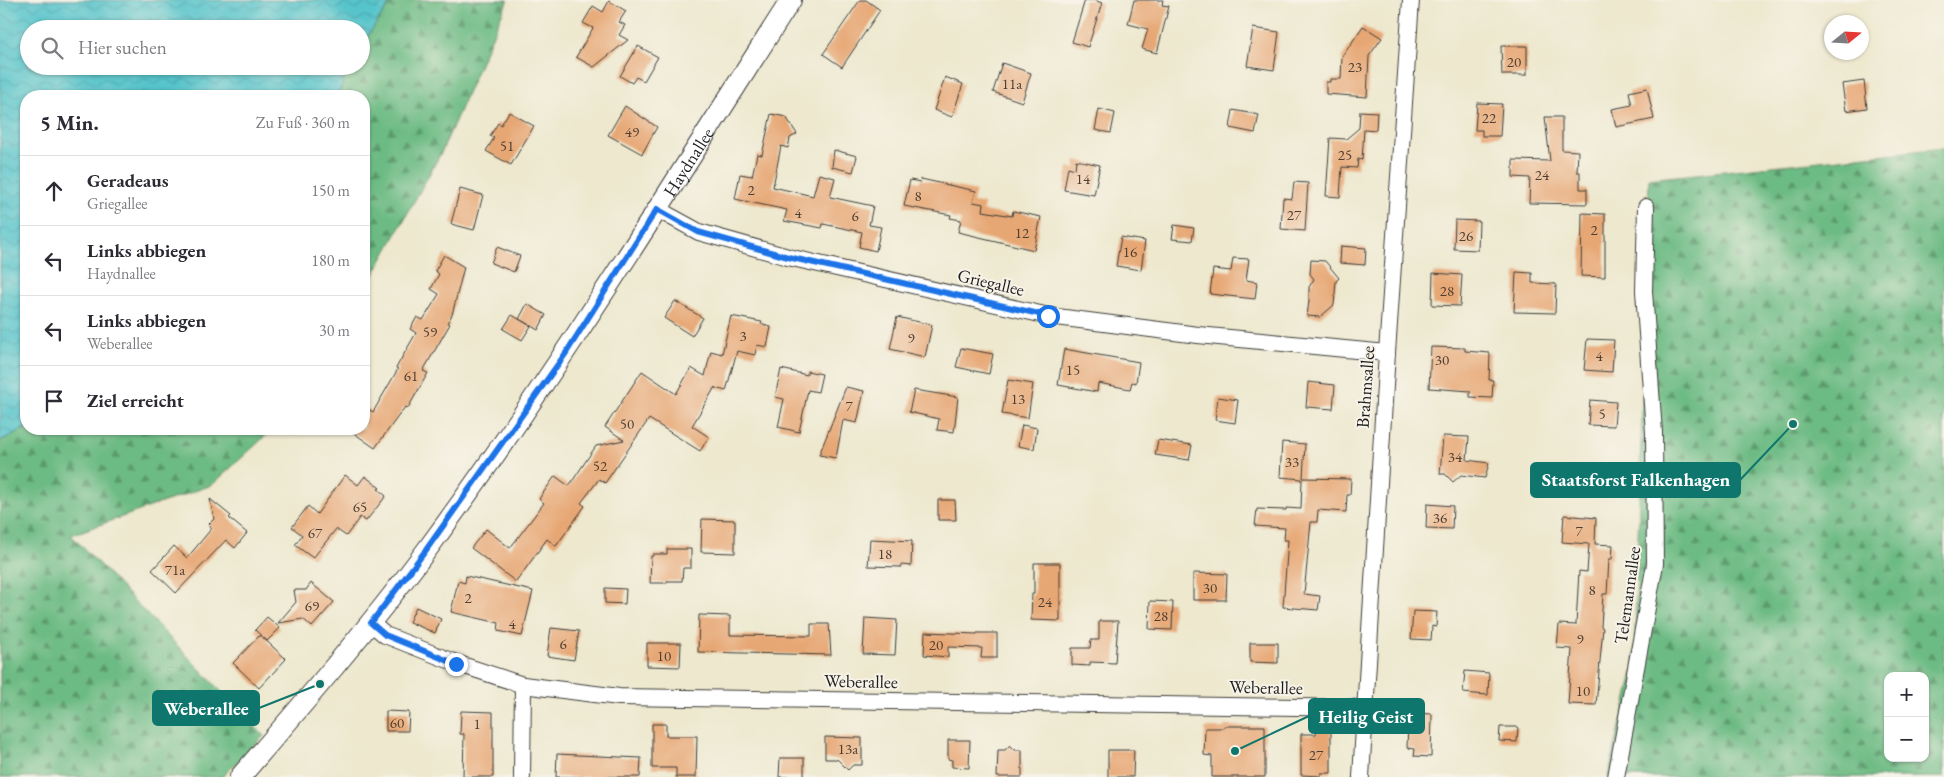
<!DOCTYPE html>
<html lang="de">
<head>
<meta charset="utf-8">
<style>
  body { margin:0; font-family:"EB Garamond",serif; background:#f2f2f3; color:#2b2b33 }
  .controls { position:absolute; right:15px; bottom:15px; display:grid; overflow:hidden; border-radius:10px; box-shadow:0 1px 4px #0004 }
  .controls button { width:45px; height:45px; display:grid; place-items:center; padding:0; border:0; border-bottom:1px solid #e1e1e2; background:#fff; color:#2b2b33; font:25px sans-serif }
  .compass { position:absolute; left:1824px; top:15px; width:45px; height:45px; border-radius:50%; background:#fff; box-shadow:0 1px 4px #0004; rotate:72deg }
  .stop { position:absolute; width:15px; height:15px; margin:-11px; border:4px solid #1a73e8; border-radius:50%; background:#fff }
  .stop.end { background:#1a73e8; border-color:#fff; box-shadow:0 1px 5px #0008 }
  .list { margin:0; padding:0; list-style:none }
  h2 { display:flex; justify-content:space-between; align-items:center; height:65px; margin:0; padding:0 20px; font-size:21px }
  h2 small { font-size:16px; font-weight:400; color:#7c7c81 }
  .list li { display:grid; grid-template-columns:32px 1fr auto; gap:15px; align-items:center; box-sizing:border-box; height:70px; padding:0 20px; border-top:1px solid #e1e1e2 }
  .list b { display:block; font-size:19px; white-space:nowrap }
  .list p { margin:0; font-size:16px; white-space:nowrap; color:#7c7c81 }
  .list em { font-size:16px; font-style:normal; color:#7c7c81 }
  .icon { flex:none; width:28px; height:28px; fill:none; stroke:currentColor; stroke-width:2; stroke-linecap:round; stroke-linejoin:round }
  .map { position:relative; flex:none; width:1944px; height:777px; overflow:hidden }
  .search { position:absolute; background:#fff; box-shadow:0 1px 4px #0004; left:20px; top:20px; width:350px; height:55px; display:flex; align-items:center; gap:12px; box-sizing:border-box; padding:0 18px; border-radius:28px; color:#7c7c81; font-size:19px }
  .panel { position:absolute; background:#fff; box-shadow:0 1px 4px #0004; left:20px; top:90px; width:350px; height:345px; border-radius:20px }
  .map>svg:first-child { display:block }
</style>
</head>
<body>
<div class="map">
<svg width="1944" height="777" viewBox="0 0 1944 777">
  <defs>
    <pattern id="forest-firs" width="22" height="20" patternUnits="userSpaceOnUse" patternTransform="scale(1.25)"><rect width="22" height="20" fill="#6dbb84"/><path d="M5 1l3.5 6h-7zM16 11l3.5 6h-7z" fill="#59976b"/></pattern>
    <pattern id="water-waves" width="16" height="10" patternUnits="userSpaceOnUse" patternTransform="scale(1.25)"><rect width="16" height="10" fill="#57c4cb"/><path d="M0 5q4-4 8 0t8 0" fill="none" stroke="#4ba8ae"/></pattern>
  </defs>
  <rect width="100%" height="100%" fill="#f7f3e8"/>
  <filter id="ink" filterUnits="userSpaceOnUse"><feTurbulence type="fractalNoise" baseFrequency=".02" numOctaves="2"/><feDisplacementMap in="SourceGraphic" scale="10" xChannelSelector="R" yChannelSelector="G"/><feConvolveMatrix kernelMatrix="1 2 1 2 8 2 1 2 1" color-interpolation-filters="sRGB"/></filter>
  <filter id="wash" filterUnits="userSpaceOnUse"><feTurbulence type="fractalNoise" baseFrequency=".0096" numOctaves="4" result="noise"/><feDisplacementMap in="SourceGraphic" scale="20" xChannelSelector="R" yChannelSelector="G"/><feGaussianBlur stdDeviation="1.12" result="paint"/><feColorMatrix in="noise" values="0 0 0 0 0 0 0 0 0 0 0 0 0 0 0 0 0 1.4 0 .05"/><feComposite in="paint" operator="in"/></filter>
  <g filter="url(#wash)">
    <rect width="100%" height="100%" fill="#ede8ce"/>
    <g fill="url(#forest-firs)" stroke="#446c50" fill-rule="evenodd">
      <polygon points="392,0 508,0 441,153 364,292 364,96 338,96 348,66 361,66 361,46"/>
      <path d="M1944,148V777H1608L1634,669L1649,179ZM1888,676H1925V758H1888Z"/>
      <polygon points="26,428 273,429 212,485 71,535 264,736 222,777 0,777 0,441"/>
    </g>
    <polygon fill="url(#water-waves)" stroke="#3a7074" points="0,0 392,0 361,46 361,29 29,29 29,66 348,66 338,96 26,96 26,428 0,441"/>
    <g id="blocks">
      <g fill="#e7a774">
        <polygon points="860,0 866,0 880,10 842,67 823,54"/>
        <polygon points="1085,0 1094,0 1102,3 1088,47 1072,42"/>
        <polygon points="1134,0 1163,0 1162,5 1169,6 1157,53 1142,49 1148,29 1128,24"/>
        <polygon points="609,1 626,11 619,22 625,25 619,35 628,40 594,67 576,57 593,28 583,23 593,6 603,12"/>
        <polygon points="1363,26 1382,38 1369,56 1367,97 1326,94 1326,82 1330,82 1330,79 1341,79 1342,57"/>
        <polygon points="1253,28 1279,32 1274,70 1247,66"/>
        <polygon points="638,46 658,57 644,81 636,77 632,83 620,76"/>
        <polygon points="1501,46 1527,46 1527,75 1502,75"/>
        <polygon points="1002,63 1031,73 1022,102 993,92"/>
        <polygon points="945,77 963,84 952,117 934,110"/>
        <polygon points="1864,81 1867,108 1846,111 1842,84"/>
        <polygon points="1647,88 1654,119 1616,127 1612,109 1632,105 1629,92"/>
        <polygon points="1477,103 1502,104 1500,136 1482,136 1482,130 1475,130"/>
        <polygon points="625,106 657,127 642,154 608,135"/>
        <polygon points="1099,109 1115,113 1111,133 1095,130"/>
        <polygon points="1233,110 1259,115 1255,133 1230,128"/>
        <polygon points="1360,111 1377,112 1376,130 1364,129 1362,160 1358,159 1357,168 1342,167 1340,197 1326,196 1330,138 1346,139 1359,128"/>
        <polygon points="509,112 534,126 511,165 486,151 494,138 490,136 498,123 501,125"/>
        <polygon points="771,114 786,117 797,134 790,138 788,148 781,146 773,187 813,196 819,174 835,178 830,197 873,206 869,225 881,227 876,251 859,247 862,232 823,224 822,228 784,221 787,210 735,199 740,174 752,176 757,154 762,155"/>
        <polygon points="1545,117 1562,117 1562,150 1578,151 1577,172 1580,172 1580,189 1587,189 1587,204 1529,203 1530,178 1513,177 1513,160 1550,161"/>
        <polygon points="834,150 857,156 853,172 832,167"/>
        <polygon points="1076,160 1100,165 1094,195 1064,190 1068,167 1075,169"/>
        <polygon points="921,179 976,191 973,202 984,204 983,211 1012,216 1013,211 1041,217 1034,250 958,232 961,220 950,218 951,215 904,206 910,180 920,182"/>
        <polygon points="1294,182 1308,183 1305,231 1281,229 1283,198 1292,199"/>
        <polygon points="460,189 483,195 474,230 451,224"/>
        <polygon points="1582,213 1605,214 1605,277 1581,276"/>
        <polygon points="1455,220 1479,221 1478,250 1454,249"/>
        <polygon points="1174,225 1194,228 1192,241 1172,239"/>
        <polygon points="1121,237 1145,241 1141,270 1116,266"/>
        <polygon points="1341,246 1366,248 1365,265 1340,263"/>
        <polygon points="497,247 520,256 514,272 491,263"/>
        <polygon points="444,255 464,267 452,315 447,323 450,324 423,371 428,373 408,408 405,407 375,448 348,429 364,429 364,406 373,412 398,369 396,368 416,333 410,329 417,317 423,320 439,294 431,289 439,274 435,271"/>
        <polygon points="1233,258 1249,259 1246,280 1257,282 1255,299 1210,294 1213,269 1231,271"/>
        <polygon points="1311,260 1325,261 1339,278 1336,281 1334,305 1320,317 1307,316 1309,301 1309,287 1314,279 1310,274"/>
        <polygon points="1516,272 1532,273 1532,283 1556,284 1555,313 1514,312"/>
        <polygon points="1433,273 1462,275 1460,306 1432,305"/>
        <polygon points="675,301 703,318 692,336 664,318"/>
        <polygon points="527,304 546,315 538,330 519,319"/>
        <polygon points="512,315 531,326 522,340 503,329"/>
        <polygon points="731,316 762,322 761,324 771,327 767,347 757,345 755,355 737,351 726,391 715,388 715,387 692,426 709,437 700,451 649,419 605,483 599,479 581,503 585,506 556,546 547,539 516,582 471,548 486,529 510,548 544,503 539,499 555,476 569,486 596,446 624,440 605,427 642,371 676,394 691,368 705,376 711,351 722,354"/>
        <polygon points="897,317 932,325 925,357 890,349"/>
        <polygon points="1587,339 1614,340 1612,372 1584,370"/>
        <polygon points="1431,347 1465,348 1465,351 1490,353 1489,380 1493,380 1492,398 1470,397 1470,391 1429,388"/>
        <polygon points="961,348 993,354 989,374 956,367"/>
        <polygon points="1064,349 1139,362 1136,383 1132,382 1130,389 1098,383 1097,392 1058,385"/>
        <polygon points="781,369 807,375 807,371 822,374 818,392 808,390 799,432 778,427 784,399 775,397"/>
        <polygon points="1008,380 1033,384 1028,418 1002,414"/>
        <polygon points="1308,382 1335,385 1333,409 1306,407"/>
        <polygon points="846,387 864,391 857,423 843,420 836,458 819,455"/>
        <polygon points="914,390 958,397 954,432 937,430 939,419 909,412"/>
        <polygon points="1218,397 1238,400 1235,423 1215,420"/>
        <polygon points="1590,400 1616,402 1614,426 1588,425"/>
        <polygon points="1022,425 1037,428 1034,449 1018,446"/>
        <polygon points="1443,436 1469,437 1467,460 1489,463 1485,478 1461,475 1453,482 1445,474 1440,474"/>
        <polygon points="1158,440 1192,445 1189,460 1155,455"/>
        <polygon points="1282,442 1305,444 1303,478 1351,479 1350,495 1347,495 1346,512 1318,510 1317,522 1311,522 1304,594 1320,596 1318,610 1283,607 1288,540 1284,540 1285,528 1255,526 1257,509 1286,510 1286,508 1301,509 1302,479 1280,477"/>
        <polygon points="345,475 358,485 365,476 380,488 378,489 386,496 366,521 360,517 346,536 336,529 313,558 295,545 302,535 292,527 308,506 317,514"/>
        <polygon points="210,499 231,516 229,518 247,533 235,548 226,540 176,593 152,570 174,546 187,558 212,528 208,525 214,519"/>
        <polygon points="938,500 955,500 956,520 938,520"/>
        <polygon points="1427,504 1453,506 1452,529 1426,528"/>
        <polygon points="1564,515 1596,518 1595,544 1613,545 1612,559 1609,559 1607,594 1603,594 1601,627 1603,628 1596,705 1568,704 1572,649 1557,648 1559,624 1576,625 1579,571 1587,572 1589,544 1562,542"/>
        <polygon points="702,519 735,520 735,553 701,552"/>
        <polygon points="870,539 912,541 911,566 901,565 901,567 868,566"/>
        <polygon points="667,549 691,549 691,568 683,568 682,581 667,581 667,583 650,583 651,556 653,556 653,554 667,554"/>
        <polygon points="1034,563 1060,563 1060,621 1031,620 1032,594 1034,594"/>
        <polygon points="1193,573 1227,574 1226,600 1193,600"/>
        <polygon points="466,576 533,591 522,636 498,631 499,623 451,612 458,581 465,583"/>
        <polygon points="311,583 334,602 312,627 303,619 278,623 296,602 294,590 306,590"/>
        <polygon points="605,588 626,589 625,604 605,603"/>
        <polygon points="1150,601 1173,602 1172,630 1149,629"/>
        <polygon points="416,607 441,619 435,633 409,622"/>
        <polygon points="1413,611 1437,612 1436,627 1432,626 1431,640 1411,639"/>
        <polygon points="699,615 730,616 730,635 811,636 811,624 829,624 831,655 698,652"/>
        <polygon points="267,617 280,628 267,641 255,630"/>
        <polygon points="865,618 897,620 895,655 863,654"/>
        <polygon points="1099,621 1118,621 1115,663 1090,662 1090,666 1072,665 1072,648 1090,648 1091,640 1099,640"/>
        <polygon points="551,628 579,631 574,660 547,656"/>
        <polygon points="925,632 977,634 977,633 997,633 997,658 981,658 982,648 948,647 948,657 924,655"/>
        <polygon points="260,635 286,659 259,688 233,663"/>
        <polygon points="647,643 681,643 680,667 647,666"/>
        <polygon points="1250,643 1278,643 1278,663 1250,662"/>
        <polygon points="1465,671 1489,673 1488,695 1463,693"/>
        <polygon points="386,711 409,712 408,731 386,731"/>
        <polygon points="461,711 493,712 493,777 463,777 464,734 460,734"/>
        <polygon points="1415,713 1432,714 1431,757 1414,756 1415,749 1407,748 1408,723 1414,723"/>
        <polygon points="652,724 666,724 666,736 697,736 696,777 676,777 676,768 652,768"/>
        <polygon points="1224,726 1265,726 1265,777 1212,777 1212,756 1204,755 1205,728 1224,728"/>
        <polygon points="1500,727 1518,727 1517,742 1499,741"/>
        <polygon points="1317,730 1331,730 1331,773 1321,773 1321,776 1301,775 1301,734 1316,734"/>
        <polygon points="825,737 862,738 862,765 853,765 848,770 837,759 825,759"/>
        <polygon points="948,740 970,740 969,768 952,767 952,760 948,759"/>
        <polygon points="1010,745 1015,750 1022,750 1022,777 997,777 998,750 1005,750"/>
        <polygon points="1108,750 1134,750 1133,777 1108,777"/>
        <polygon points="557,754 641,758 640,777 556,777"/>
        <polygon points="780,758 804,758 804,777 779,777"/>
      </g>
    </g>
  </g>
  <g filter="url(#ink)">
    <use href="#blocks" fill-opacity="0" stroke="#3b3b37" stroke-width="1"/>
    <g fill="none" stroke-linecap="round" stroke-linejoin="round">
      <defs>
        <g id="minor">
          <polyline points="657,209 699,232 788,257 1049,316 1198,335 1387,353"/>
          <polyline points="371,623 385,635 456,663 523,685 619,697 1365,708"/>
          <polyline points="522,777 523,685"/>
          <polyline points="1361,777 1387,353 1411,0"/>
          <polyline points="1616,777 1655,564 1654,433 1644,291 1646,207"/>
        </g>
        <g id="tertiary">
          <path id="s1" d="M240,777C304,703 368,629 426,551C557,374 672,185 791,0"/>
        </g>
      </defs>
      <use href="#minor" stroke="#3b3b37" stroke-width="18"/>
      <use href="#tertiary" stroke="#3b3b37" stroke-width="22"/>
      <use href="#minor" stroke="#fff" stroke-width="16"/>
      <use href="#tertiary" stroke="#fff" stroke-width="20"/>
    </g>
  </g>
  <g fill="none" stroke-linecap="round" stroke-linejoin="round" filter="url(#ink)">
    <polyline stroke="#1a73e8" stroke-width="6" points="456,664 385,635 371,623 426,550 566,353 657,209 698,232 788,257 1048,316"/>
  </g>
  <g text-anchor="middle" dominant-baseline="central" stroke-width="4" stroke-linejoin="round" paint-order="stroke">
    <g font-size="15" fill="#4f3f32">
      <text x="1514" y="61">20</text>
      <text x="1355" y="66">23</text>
      <text x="1012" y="83">11a</text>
      <text x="1489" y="117">22</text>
      <text x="632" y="131">49</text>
      <text x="507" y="145">51</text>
      <text x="1345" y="154">25</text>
      <text x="1542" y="174">24</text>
      <text x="1083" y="178">14</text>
      <text x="751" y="189">2</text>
      <text x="918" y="195">8</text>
      <text x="798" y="212">4</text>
      <text x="1294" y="214">27</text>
      <text x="855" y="215">6</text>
      <text x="1594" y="229">2</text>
      <text x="1022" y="232">12</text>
      <text x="1466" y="235">26</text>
      <text x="1130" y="251">16</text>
      <text x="1447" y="290">28</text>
      <text x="430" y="331">59</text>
      <text x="743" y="335">3</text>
      <text x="911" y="337">9</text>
      <text x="1599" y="355">4</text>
      <text x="1442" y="359">30</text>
      <text x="1073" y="369">15</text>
      <text x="411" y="375">61</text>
      <text x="1018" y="398">13</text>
      <text x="849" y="405">7</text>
      <text x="1602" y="413">5</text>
      <text x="627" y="423">50</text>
      <text x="1455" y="456">34</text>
      <text x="1292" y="461">33</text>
      <text x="600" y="465">52</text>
      <text x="360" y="506">65</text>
      <text x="1440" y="517">36</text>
      <text x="1579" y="530">7</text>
      <text x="315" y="532">67</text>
      <text x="885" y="553">18</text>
      <text x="175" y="569">71a</text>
      <text x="1210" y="587">30</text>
      <text x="1592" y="589">8</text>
      <text x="468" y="597">2</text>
      <text x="1045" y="601">24</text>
      <text x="312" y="605">69</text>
      <text x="1161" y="615">28</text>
      <text x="512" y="623">4</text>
      <text x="1580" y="638">9</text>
      <text x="563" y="643">6</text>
      <text x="936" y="644">20</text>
      <text x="664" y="655">10</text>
      <text x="1583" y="690">10</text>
      <text x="397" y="722">60</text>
      <text x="477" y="723">1</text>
      <text x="848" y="748">13a</text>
      <text x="1316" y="754">27</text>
    </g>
    <g font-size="18" fill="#1c1c1c" stroke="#f7f3e8">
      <text stroke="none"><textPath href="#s1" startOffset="762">Haydnallee</textPath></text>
      <text transform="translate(991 282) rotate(13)">Griegallee</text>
      <text transform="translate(1365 387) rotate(-86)">Brahmsallee</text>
      <text transform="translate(1627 595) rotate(-82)">Telemannallee</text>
      <text transform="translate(861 681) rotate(1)">Weberallee</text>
      <text transform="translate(1266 687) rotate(1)">Weberallee</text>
    </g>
  </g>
  <path fill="none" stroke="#0f766e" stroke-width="2" d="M1793 424L1740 480M320 684L259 708M1235 751L1309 716"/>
  <g fill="#0f766e" stroke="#f7f3e8" stroke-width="2">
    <circle cx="1793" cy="424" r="5"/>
    <circle cx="320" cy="684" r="5"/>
    <circle cx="1235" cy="751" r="5"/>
  </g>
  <g fill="#0f766e" stroke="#0f766e" stroke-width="2">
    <rect x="1531" y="463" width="209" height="34" rx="5"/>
    <rect x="153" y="691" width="106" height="34" rx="5"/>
    <rect x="1309" y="699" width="115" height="34" rx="5"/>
  </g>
  <g font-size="19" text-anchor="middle" font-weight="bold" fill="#fff">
    <text x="1636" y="486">Staatsforst Falkenhagen</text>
    <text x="206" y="715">Weberallee</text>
    <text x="1366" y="723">Heilig Geist</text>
  </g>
</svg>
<div class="controls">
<button>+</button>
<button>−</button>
</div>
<svg class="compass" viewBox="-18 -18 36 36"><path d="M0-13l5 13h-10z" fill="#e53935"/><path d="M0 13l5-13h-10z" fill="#7c7c81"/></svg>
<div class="stop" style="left:1048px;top:316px"></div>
<div class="stop end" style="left:456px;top:664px"></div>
<div class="search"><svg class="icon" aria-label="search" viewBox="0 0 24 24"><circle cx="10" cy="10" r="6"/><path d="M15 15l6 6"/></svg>Hier suchen</div>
<section class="panel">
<h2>5 Min.<small>Zu Fuß · 360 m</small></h2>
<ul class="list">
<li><svg class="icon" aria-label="ahead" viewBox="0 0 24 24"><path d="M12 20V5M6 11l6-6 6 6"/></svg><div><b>Geradeaus</b><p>Griegallee</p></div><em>150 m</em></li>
<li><svg class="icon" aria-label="left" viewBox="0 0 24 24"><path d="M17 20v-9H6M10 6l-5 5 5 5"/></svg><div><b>Links abbiegen</b><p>Haydnallee</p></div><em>180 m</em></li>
<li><svg class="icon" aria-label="left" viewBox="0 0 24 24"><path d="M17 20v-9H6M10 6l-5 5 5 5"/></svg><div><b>Links abbiegen</b><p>Weberallee</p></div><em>30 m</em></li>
<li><svg class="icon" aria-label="arrive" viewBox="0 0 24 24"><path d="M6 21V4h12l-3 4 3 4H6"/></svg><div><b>Ziel erreicht</b></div></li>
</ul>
</section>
</div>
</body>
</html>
